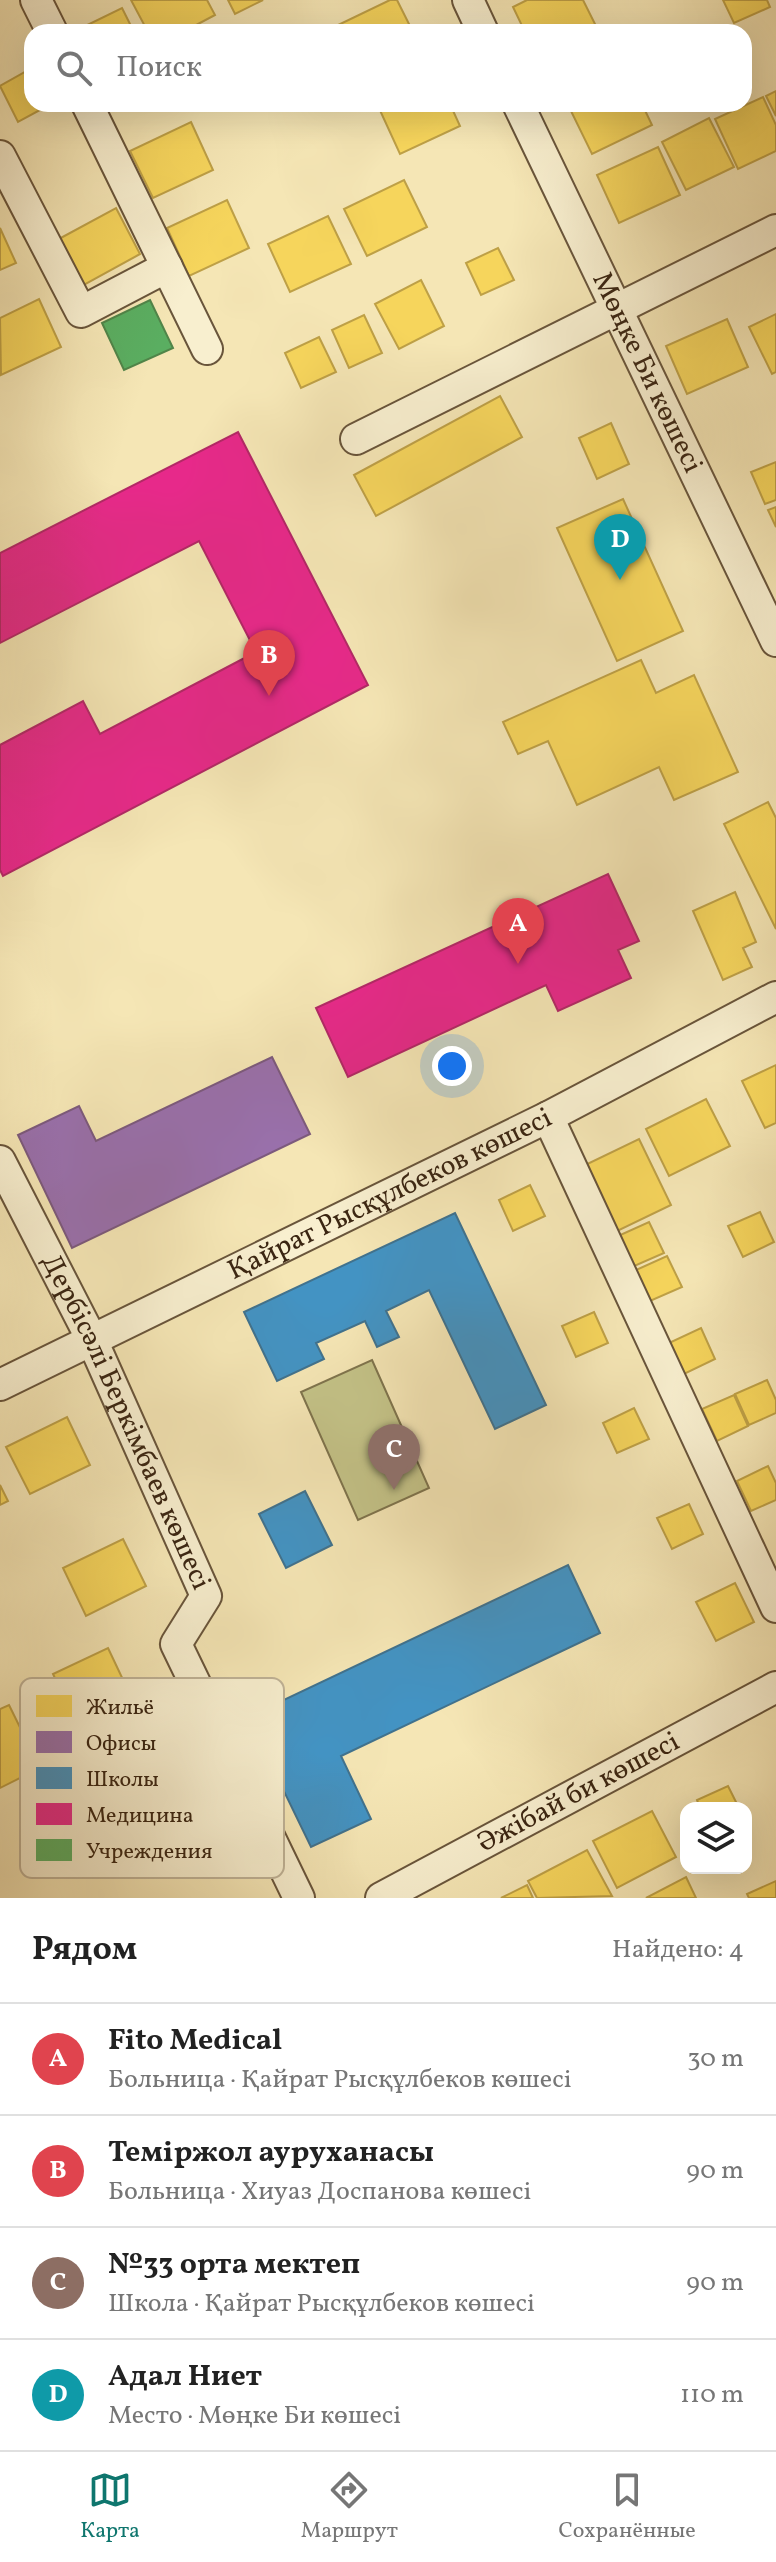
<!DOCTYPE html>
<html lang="ru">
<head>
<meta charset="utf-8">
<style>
  body { margin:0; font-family:Vollkorn,serif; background:#f2f2f2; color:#222 }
  .controls { position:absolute; right:24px; bottom:24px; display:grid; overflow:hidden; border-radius:16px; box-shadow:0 8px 32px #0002 }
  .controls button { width:72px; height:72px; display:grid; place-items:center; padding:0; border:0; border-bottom:2px solid #e0e0e0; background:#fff; color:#222; font:40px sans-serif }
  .you { position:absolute; left:452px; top:1066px; width:28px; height:28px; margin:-20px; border:6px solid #fff; border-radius:50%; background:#1a73e8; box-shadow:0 0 0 12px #1a73e833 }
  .badge { display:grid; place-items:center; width:52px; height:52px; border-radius:50%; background:#0f766e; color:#fff; font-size:26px; font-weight:700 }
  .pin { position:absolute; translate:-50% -66px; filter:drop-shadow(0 2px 4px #0008) }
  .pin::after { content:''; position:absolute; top:42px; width:28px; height:24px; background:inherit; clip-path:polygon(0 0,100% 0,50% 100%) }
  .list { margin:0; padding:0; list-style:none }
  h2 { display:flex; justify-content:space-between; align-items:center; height:104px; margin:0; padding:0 32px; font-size:34px }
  h2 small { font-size:26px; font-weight:400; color:#767676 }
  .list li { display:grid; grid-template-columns:52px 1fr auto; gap:24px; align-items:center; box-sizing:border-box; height:112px; padding:0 32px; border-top:2px solid #e0e0e0 }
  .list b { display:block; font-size:30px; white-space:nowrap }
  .list p { margin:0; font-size:26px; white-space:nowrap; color:#767676 }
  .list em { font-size:26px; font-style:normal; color:#767676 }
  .icon { flex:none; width:44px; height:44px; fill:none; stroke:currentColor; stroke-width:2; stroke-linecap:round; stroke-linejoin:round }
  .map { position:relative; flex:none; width:776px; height:1898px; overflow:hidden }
  .search { position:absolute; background:#fff; box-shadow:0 8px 32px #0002; left:24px; right:24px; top:24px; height:88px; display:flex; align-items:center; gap:20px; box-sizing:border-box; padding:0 28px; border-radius:24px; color:#767676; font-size:30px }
  .sheet { height:552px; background:#fff }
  nav { display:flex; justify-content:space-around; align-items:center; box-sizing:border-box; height:112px; border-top:2px solid #e0e0e0; background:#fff; font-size:22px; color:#767676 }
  nav a { display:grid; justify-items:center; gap:4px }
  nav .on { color:#0f766e }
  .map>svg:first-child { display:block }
</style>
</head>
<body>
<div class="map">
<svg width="776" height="1898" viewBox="0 0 776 1898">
  <rect width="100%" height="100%" fill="#f5e6b5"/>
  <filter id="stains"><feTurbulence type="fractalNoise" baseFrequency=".0025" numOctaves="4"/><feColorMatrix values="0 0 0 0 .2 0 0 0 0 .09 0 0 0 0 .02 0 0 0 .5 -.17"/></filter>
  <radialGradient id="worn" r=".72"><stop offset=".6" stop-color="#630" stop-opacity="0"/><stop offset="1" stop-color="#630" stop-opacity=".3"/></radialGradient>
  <polygon fill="#c4c388" stroke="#7f744d" stroke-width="2" points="372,1360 429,1488 358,1520 301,1392"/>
  <g fill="#f6d55c" stroke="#bea046" stroke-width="2">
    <polygon points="131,0 207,0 215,15 183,32 148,32"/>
    <polygon points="228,0 263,0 235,14"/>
    <polygon points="390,0 397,0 413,32 339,32 336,26"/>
    <polygon points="527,0 583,0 596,26 583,32 525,32 513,7"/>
    <polygon points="723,0 767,0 770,7 734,23"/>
    <polygon points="122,8 134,32 73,32"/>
    <polygon points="32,68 32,104 51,104 18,122 0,86"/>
    <polygon points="776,91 776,116 766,96"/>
    <polygon points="763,97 776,125 776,151 738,169 715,119"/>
    <polygon points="383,104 450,104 460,126 400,154 378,106"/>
    <polygon points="575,104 642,104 652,125 592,154 569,107"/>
    <polygon points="709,118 734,167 686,190 662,142"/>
    <polygon points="191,122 213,170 153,198 130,151"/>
    <polygon points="658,147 680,195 619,223 597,175"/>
    <polygon points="404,180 427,227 367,256 344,209"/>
    <polygon points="227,200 249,248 189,276 167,228"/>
    <polygon points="116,208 140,254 82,286 57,240"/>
    <polygon points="328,216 351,264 290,292 268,244"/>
    <polygon points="0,228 16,263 0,270"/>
    <polygon points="498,248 514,280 481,295 466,263"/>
    <polygon points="421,280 444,326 399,349 375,304"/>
    <polygon points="39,299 61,347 1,375 0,318"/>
    <polygon points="776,314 776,372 772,374 749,327"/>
    <polygon points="364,315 382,353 349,368 332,330"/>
    <polygon points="727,319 748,367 687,394 666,346"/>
    <polygon points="319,337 336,372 301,388 285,353"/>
    <polygon points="500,396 522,437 376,516 354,475"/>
    <polygon points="611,423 629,464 597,479 579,438"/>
    <polygon points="776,462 776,500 765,504 751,472"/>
    <polygon points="623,499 683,631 617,661 557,528"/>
    <polygon points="776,507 776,527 768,510"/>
    <polygon points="641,660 656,693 694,675 738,772 674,800 659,767 577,805 548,741 518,754 503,722"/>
    <polygon points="768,802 776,818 776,929 724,824"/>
    <polygon points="735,892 756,942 743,948 752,967 723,980 693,911"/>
    <polygon points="776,1065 776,1123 765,1128 742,1081"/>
    <polygon points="706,1099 730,1146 669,1176 646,1129"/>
    <polygon points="639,1139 671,1205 611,1234 579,1168"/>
    <polygon points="530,1185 545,1216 513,1231 499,1200"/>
    <polygon points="760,1212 774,1242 743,1257 728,1226"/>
    <polygon points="649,1222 664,1253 632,1267 618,1236"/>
    <polygon points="667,1256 682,1287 650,1301 636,1270"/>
    <polygon points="594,1312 608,1343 576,1357 562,1326"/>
    <polygon points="701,1328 715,1359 684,1374 669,1343"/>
    <polygon points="767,1380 776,1400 776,1413 749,1425 735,1394"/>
    <polygon points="734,1395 748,1426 717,1441 702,1409"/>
    <polygon points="634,1408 649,1439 617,1453 603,1423"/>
    <polygon points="67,1417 90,1465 30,1494 6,1447"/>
    <polygon points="768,1466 776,1483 776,1500 751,1511 737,1481"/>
    <polygon points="0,1485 8,1501 0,1505"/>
    <polygon points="689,1504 703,1534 672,1549 657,1518"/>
    <polygon points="123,1539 146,1586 86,1616 63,1568"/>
    <polygon points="735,1583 754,1622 716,1641 696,1602"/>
    <polygon points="108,1648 195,1832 141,1858 53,1674"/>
    <polygon points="9,1705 40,1768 0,1788 0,1709"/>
    <polygon points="728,1786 739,1808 700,1808 697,1800"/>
    <polygon points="652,1811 676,1857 617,1888 593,1841"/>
    <polygon points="587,1850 612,1896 537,1898 528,1881"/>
    <polygon points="686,1877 696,1898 646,1898"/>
    <polygon points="776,1881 776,1898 749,1898 747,1894"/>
    <polygon points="527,1885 533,1898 501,1898"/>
  </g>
  <polygon fill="#9970ab" stroke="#7c5a7d" stroke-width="2" points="272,1057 310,1134 72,1248 18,1135 79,1106 96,1141"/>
  <g fill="#4393c3" stroke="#40728e" stroke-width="2">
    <polygon points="455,1213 546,1405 495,1429 429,1290 386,1311 399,1337 377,1347 365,1321 316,1343 324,1359 277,1381 244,1312"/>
    <polygon points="305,1491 332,1545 286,1568 259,1514"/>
    <polygon points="568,1565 600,1633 341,1756 371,1819 311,1847 248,1717"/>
  </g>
  <g fill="#e7298a" stroke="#b32866" stroke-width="2">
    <polygon points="238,432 368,685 3,876 0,870 0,745 83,701 100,734 256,652 199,541 0,643 0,553"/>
    <polygon points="608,874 639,941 618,950 631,978 558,1011 546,985 348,1077 316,1008"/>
  </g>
  <polygon fill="#5aae61" stroke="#508549" stroke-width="2" points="150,300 173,348 124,370 102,323"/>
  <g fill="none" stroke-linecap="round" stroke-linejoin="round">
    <defs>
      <g id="minor">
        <polyline points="36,0 52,32"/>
        <polyline points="468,0 483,32"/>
        <polyline points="87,104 207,349"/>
        <path id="s1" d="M518,104L776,641"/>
        <polyline points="0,156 81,312 167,267"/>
        <polyline points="356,439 776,230"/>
        <polyline points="548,1117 776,1607"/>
        <path id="s2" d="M0,1161L92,1340L206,1596L176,1644L299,1898"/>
        <path id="s3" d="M0,1385L548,1117L776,997"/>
        <path id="s4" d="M381,1898L776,1687"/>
      </g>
    </defs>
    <use href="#minor" stroke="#69553b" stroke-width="34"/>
    <use href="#minor" stroke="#f8efcf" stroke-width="30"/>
  </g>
  <g text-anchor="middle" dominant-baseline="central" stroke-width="8" stroke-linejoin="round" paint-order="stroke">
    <g font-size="28" fill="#3a2512" stroke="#f8efcf">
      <text stroke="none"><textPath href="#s1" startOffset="298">Мөңке Би көшесі</textPath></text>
      <text stroke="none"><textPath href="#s3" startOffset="434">Қайрат Рысқұлбеков көшесі</textPath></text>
      <text stroke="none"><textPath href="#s2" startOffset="290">Дербісәлі Беркімбаев көшесі</textPath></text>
      <text stroke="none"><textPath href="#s4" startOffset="224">Әжібай би көшесі</textPath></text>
    </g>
  </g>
  <rect x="20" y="1678" width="264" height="200" rx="12" fill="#f8efcf" stroke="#bfb296" stroke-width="2"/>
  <rect x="36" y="1695" width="36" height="22" fill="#f6d55c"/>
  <rect x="36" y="1731" width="36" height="22" fill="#9970ab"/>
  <rect x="36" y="1767" width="36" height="22" fill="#4393c3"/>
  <rect x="36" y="1803" width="36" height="22" fill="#e7298a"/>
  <rect x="36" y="1839" width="36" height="22" fill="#5aae61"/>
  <g font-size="22" fill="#3a2512">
    <text x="86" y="1714">Жильё</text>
    <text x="86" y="1750">Офисы</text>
    <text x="86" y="1786">Школы</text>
    <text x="86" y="1822">Медицина</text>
    <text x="86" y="1858">Учреждения</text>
  </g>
  <rect width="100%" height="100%" filter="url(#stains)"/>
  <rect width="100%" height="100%" fill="url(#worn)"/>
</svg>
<div class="controls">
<button><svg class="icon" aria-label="layers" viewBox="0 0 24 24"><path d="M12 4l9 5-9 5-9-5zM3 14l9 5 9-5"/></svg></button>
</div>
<div class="you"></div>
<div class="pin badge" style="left:518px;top:964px;background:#e0444e">A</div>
<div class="pin badge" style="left:269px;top:696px;background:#e0444e">B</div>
<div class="pin badge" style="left:394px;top:1490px;background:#8d6e63">C</div>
<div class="pin badge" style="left:620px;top:580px;background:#0f9aa8">D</div>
<div class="search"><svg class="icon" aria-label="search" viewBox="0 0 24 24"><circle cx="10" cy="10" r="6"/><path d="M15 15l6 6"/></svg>Поиск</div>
</div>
<section class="sheet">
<h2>Рядом<small>Найдено: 4</small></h2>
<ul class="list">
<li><span class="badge" style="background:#e0444e">A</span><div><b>Fito Medical</b><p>Больница · Қайрат Рысқұлбеков көшесі</p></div><em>30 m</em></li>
<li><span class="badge" style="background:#e0444e">B</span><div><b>Теміржол ауруханасы</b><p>Больница · Хиуаз Доспанова көшесі</p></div><em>90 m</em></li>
<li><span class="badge" style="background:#8d6e63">C</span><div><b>№33 орта мектеп</b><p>Школа · Қайрат Рысқұлбеков көшесі</p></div><em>90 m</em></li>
<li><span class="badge" style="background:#0f9aa8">D</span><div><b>Адал Ниет</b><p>Место · Мөңке Би көшесі</p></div><em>110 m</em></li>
</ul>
</section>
<nav>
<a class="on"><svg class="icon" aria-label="map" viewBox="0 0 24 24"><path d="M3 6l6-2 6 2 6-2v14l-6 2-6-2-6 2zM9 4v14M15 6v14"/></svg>Карта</a>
<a><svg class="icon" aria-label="directions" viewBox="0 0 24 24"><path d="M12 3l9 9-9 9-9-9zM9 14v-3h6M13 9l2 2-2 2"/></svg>Маршрут</a>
<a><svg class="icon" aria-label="saved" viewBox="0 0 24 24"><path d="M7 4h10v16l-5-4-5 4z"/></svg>Сохранённые</a>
</nav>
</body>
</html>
